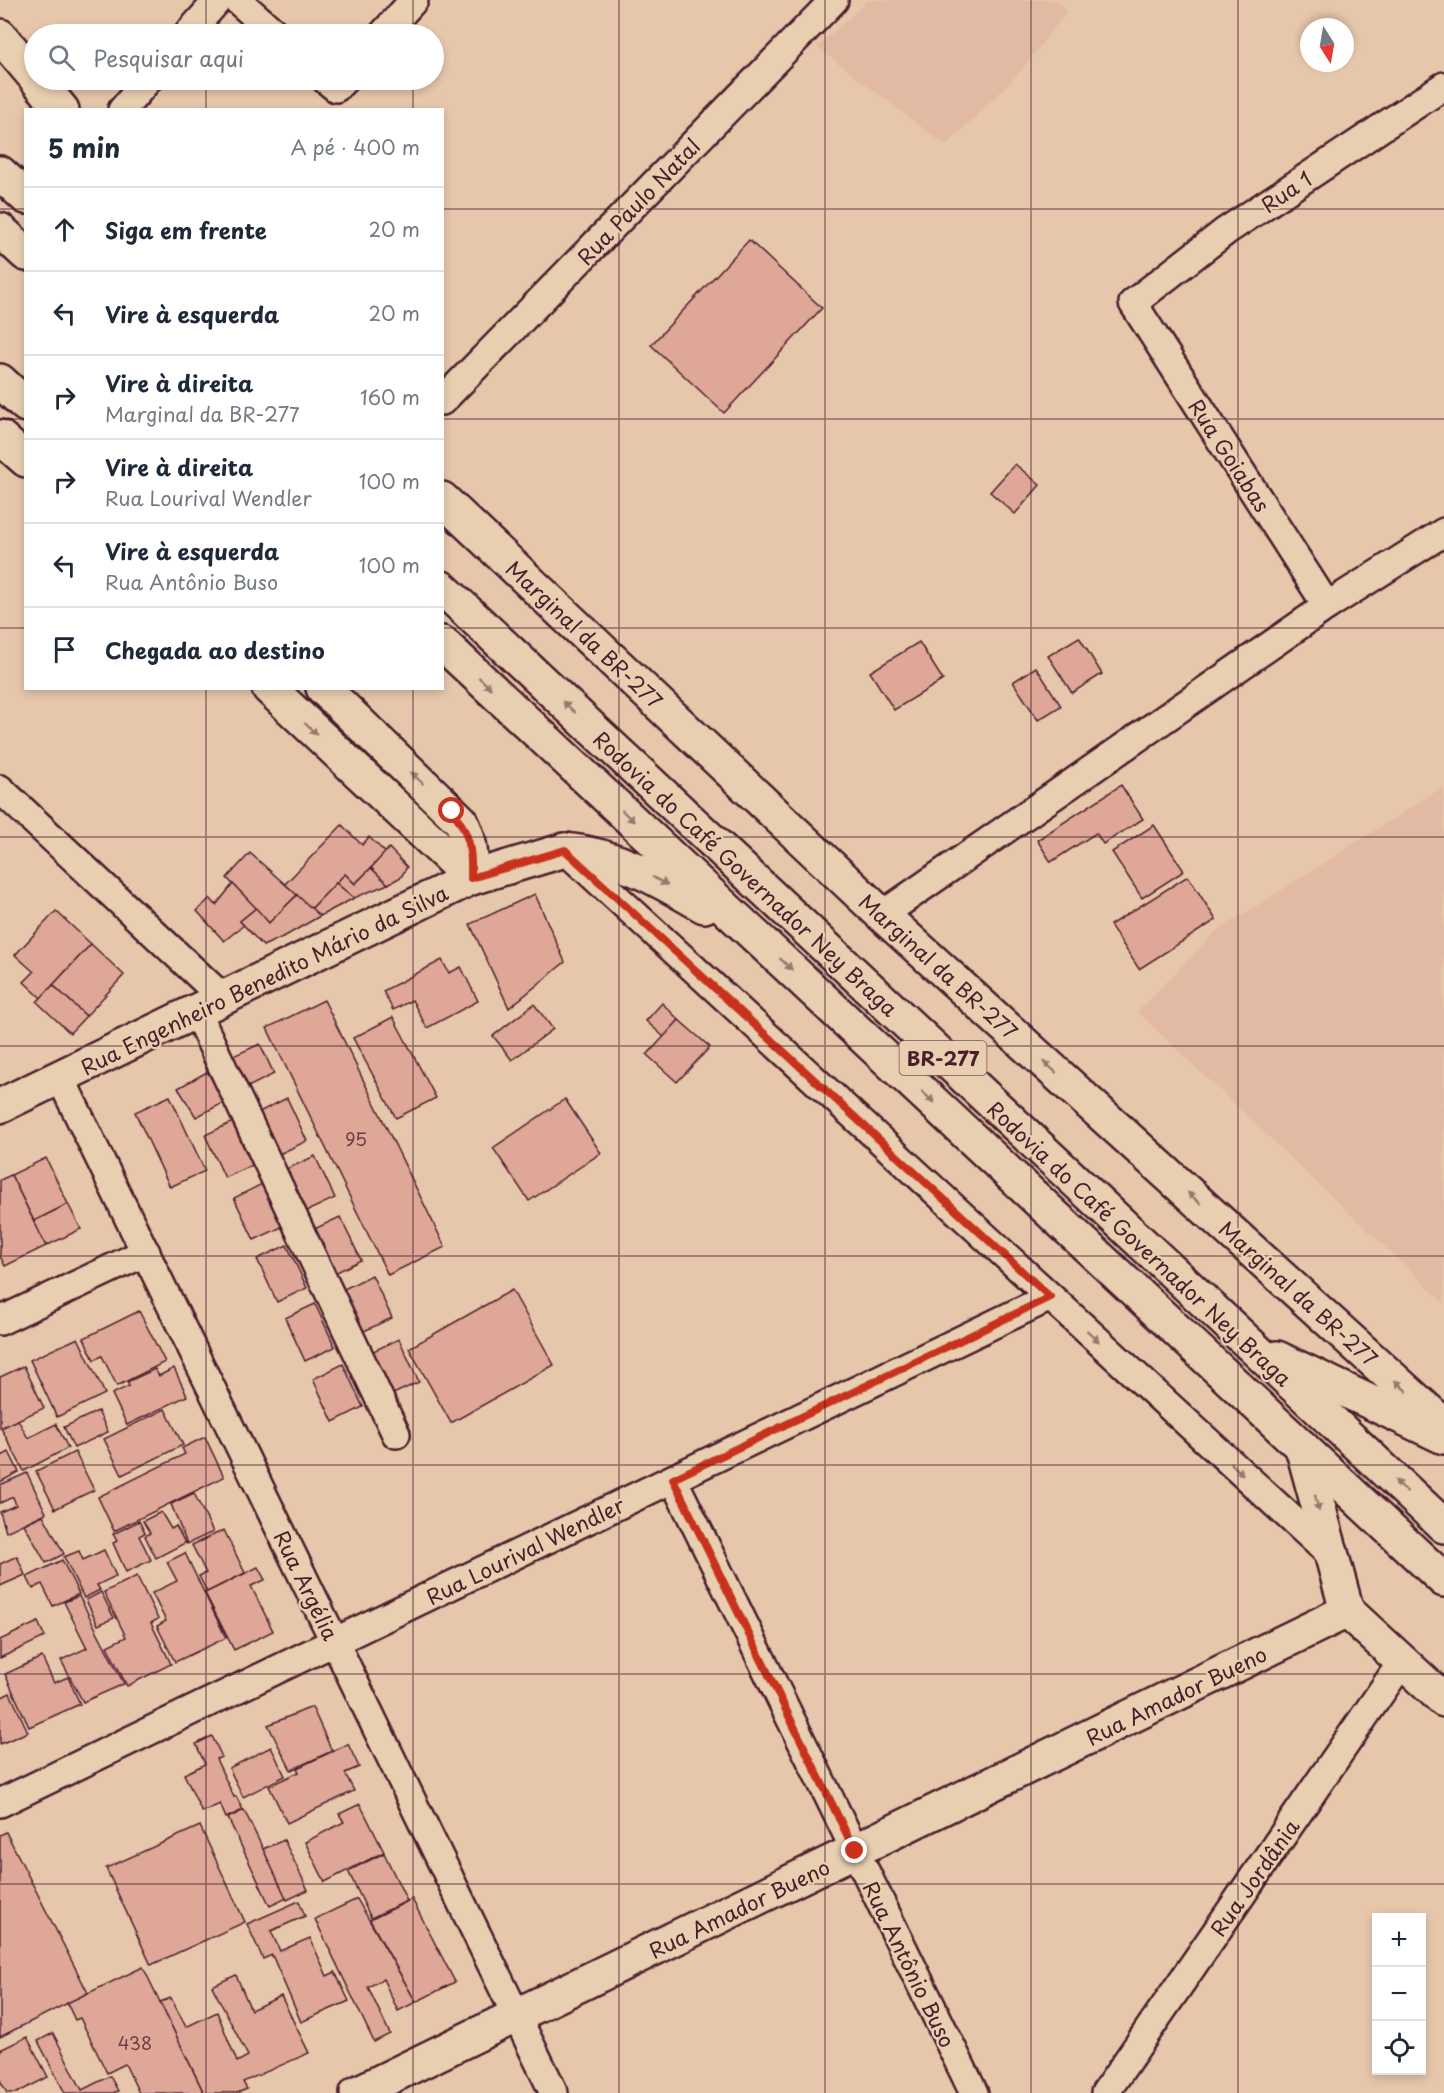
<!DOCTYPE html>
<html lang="pt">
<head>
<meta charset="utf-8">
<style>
  body { margin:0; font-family:"Playpen Sans",sans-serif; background:#f2f2f3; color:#1f2937 }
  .controls { position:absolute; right:18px; bottom:18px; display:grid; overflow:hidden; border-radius:0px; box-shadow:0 3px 9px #0003 }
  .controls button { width:54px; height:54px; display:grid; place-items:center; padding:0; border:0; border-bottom:2px solid #e0e1e3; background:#fff; color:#1f2937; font:30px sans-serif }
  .compass { position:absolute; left:1300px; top:18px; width:54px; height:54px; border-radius:50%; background:#fff; box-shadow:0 3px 9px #0003; rotate:169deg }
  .stop { position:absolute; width:18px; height:18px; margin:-14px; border:4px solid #c8321e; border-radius:50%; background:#fff }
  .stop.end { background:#c8321e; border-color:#fff; box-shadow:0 2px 6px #0008 }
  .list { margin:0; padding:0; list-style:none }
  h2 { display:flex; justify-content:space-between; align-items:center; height:78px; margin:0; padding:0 24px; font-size:26px }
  h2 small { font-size:20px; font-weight:400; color:#747a83 }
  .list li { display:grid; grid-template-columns:39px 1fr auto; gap:18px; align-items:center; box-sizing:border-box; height:84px; padding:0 24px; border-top:2px solid #e0e1e3 }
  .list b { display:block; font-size:22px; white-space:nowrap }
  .list p { margin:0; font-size:20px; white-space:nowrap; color:#747a83 }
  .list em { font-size:20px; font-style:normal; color:#747a83 }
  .icon { flex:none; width:33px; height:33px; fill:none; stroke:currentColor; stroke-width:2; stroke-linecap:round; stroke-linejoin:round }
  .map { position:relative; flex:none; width:1444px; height:2093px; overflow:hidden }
  .search { position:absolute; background:#fff; box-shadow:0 3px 9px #0003; left:24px; top:24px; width:420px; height:66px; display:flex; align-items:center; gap:15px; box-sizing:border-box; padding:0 21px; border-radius:33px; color:#747a83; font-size:22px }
  .panel { position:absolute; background:#fff; box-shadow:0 3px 9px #0003; left:24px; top:108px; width:420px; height:582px; border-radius:0px }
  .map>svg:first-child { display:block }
</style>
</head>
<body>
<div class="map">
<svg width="1444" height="2093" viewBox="0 0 1444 2093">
  <rect width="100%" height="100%" fill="#e7c7ac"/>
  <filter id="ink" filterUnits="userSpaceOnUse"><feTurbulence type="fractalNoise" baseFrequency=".0167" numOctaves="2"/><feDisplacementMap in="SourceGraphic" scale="12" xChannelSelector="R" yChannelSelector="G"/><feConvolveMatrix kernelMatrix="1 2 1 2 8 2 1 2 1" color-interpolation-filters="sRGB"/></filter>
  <g filter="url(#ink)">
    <g fill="#e2baa4">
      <polygon points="868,0 1057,0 1067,11 1020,72 946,146 817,47"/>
      <polygon points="1444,786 1444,1303 1137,1012 1214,933"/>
    </g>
    <g fill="#dfa798" stroke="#4a1f2b" stroke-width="1.5">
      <polygon points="749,240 822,308 724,413 651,345"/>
      <polygon points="1015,464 1040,485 1015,514 990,492"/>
      <polygon points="1079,637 1102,674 1072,693 1048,656"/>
      <polygon points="919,642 943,680 894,710 870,672"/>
      <polygon points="1036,667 1061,706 1038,720 1013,682"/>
      <polygon points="1121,785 1143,819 1103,844 1096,833 1051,862 1037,840"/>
      <polygon points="342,825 362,845 369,837 386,853 355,884 345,874 311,909 285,884"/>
      <polygon points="1154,825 1184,871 1142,898 1112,852"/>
      <polygon points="389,848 407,867 401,877 388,884 371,868"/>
      <polygon points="250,853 297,895 269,923 227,878"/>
      <polygon points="371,868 388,884 354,898 336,883 345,874 355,884"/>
      <polygon points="1188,876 1216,920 1139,969 1110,925"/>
      <polygon points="336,883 354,898 320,916 311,909"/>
      <polygon points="233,884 256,908 240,921 244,925 224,941 197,911 210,898 216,905"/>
      <polygon points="535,894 565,962 509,1008 470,924"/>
      <polygon points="297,895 320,916 287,935 263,946 240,921 256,908 269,923"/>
      <polygon points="56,911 91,944 41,998 24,982 34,972 15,955"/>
      <polygon points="91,944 124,975 86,1016 53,985"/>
      <polygon points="442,960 449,973 461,967 478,1001 427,1028 412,1000 393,1010 383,991"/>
      <polygon points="53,985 86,1016 70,1033 37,1002"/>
      <polygon points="324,1000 445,1247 388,1275 267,1028"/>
      <polygon points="662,1003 679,1020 664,1037 646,1021"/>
      <polygon points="534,1004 553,1029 512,1060 493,1036"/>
      <polygon points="393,1017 436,1098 396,1118 353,1038"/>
      <polygon points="679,1020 710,1047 677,1082 647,1055"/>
      <polygon points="260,1044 274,1074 248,1087 233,1056"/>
      <polygon points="207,1072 227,1101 196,1117 178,1088"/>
      <polygon points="170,1096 205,1171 170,1187 135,1112"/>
      <polygon points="287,1098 307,1141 277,1155 257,1113"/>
      <polygon points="565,1099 601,1153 529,1201 493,1148"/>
      <polygon points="235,1121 255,1164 225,1178 205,1135"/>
      <polygon points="315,1156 335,1198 305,1212 284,1170"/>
      <polygon points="46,1158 68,1204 34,1221 11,1175"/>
      <polygon points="11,1175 46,1246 5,1266 0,1256 0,1180"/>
      <polygon points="264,1183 284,1226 254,1240 234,1198"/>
      <polygon points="68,1204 81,1229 46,1246 34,1221"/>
      <polygon points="340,1217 361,1260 331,1275 310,1231"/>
      <polygon points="287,1245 307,1288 277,1302 257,1259"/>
      <polygon points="372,1275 392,1318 362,1332 342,1290"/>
      <polygon points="512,1290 554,1365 451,1423 409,1348"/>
      <polygon points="315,1304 335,1347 305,1361 285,1318"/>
      <polygon points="139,1311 165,1362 117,1386 102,1356 94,1360 84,1338"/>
      <polygon points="78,1338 105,1394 57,1417 30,1360"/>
      <polygon points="399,1339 419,1382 389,1396 369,1353"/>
      <polygon points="343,1364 363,1407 333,1422 313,1379"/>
      <polygon points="24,1366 44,1408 0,1428 0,1377"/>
      <polygon points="174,1368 187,1396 127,1425 112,1394 129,1386 127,1382 155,1369 159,1376"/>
      <polygon points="165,1409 183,1445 122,1475 104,1439"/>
      <polygon points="98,1411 108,1432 74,1448 64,1427"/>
      <polygon points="18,1420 28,1438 56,1424 68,1448 24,1471 1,1428"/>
      <polygon points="205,1437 224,1477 114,1531 98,1497 185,1454 182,1448"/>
      <polygon points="9,1452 19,1472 0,1482 0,1457"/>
      <polygon points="75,1452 94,1490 55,1509 36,1471"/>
      <polygon points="27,1473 46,1513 6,1532 0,1512 16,1505 13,1497 0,1503 0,1485"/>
      <polygon points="194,1493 213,1532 187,1544 171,1504"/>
      <polygon points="161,1512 171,1529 176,1526 185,1543 156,1558 145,1536 150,1533 143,1521"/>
      <polygon points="43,1515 64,1554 46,1563 24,1524"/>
      <polygon points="139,1521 145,1533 139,1536 151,1560 126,1572 113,1543 117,1541 113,1534"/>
      <polygon points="224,1530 245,1573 207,1592 199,1576 206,1573 192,1545"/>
      <polygon points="104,1550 116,1576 97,1585 100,1590 84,1598 64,1557 79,1551 83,1560"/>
      <polygon points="185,1553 226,1638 175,1662 157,1626 166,1621 152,1593 177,1581 167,1562"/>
      <polygon points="17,1556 25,1575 0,1586 0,1564"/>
      <polygon points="62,1560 79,1594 53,1606 42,1584 33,1589 27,1577"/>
      <polygon points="258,1567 265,1580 251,1586 273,1631 234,1650 205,1593"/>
      <polygon points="137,1576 158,1619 151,1623 171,1664 127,1686 107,1646 126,1637 104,1592"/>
      <polygon points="101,1592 114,1618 98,1625 86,1600"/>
      <polygon points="79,1596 124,1684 83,1702 61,1660 87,1648 64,1602"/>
      <polygon points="38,1622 45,1637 0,1658 0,1640"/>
      <polygon points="42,1657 54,1683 68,1677 80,1704 29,1727 5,1674"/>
      <polygon points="10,1693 28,1732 0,1744 0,1698"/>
      <polygon points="312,1707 332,1751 291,1770 268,1725"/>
      <polygon points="212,1736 222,1757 216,1759 234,1797 236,1796 243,1810 226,1818 220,1804 202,1812 184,1774 205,1764 196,1744"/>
      <polygon points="348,1744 359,1767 345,1773 354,1791 287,1823 269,1786 299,1772 297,1768"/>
      <polygon points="271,1747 285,1776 243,1797 229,1768"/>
      <polygon points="360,1804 384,1852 325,1882 305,1842 344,1822 339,1814"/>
      <polygon points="244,1810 287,1898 270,1906 228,1818"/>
      <polygon points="200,1826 245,1922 151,1965 106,1868"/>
      <polygon points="6,1832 88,1993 0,2037 0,1835"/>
      <polygon points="284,1840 308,1890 287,1900 263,1849"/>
      <polygon points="384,1853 407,1901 371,1918 348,1871"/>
      <polygon points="357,1899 416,2002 398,2011 383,1979 368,1987 390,2034 374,2042 315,1919"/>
      <polygon points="412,1899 455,1982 416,2002 370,1920"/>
      <polygon points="299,1901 305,1916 271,1931 280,1951 310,1938 327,1976 335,1972 349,2001 301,2022 272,1955 263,1959 247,1924"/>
      <polygon points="143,1967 160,2002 204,2093 139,2093 125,2064 107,2073 80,2018 75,2020 67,2003"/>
      <polygon points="236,1975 251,2010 281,1996 309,2053 243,2082 247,2089 237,2093 204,2093 160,2002 171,1998 186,2027 217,2012 237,2062 248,2056 212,1986"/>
      <polygon points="53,2033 82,2090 110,2076 118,2091 113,2093 65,2093 38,2041"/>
      <polygon points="27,2037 48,2077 17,2093 7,2093 0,2080 0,2050"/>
    </g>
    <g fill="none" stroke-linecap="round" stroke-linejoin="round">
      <defs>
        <g id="minor">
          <polyline points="237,0 276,34"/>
          <polyline points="188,34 218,0"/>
          <polyline points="383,34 414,0"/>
          <polyline points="326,80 336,88 344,80"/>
          <polyline points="122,110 148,80"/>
          <polyline points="442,401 834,0"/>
          <polyline points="1327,606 1133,303 1226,231 1444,86"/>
          <polyline points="0,789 223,998"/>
          <polyline points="565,850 1332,1556"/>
          <polyline points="882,915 1327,606 1444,532"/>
          <polyline points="196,1011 396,1434"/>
          <polyline points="60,1077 554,2093"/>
          <polyline points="0,1321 146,1252"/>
          <polyline points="673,1479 974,2093"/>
          <polyline points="0,1803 1050,1297"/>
          <polyline points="1105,2093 1402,1662"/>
        </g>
        <g id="tertiary">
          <polyline points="0,381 26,405"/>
          <polyline points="0,437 26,460"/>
          <polyline points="269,688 471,878"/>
          <path d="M323,688L461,821C471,841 472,857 471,878"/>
          <polyline points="0,1106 471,878 565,850"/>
          <polyline points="357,2093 1347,1611"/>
        </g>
        <g id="secondary">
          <polyline points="0,36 34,76"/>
          <polyline points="37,80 62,110"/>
          <polyline points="442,499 882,915 1444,1425"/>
          <polyline points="1347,1611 1444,1700"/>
        </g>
        <g id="motorway">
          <polyline points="0,173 26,197"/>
          <polyline points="0,230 26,254"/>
          <polyline points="442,588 1444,1526"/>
          <polyline points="442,643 1444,1580"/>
          <path d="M565,850C617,855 660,880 704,906"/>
          <polyline points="1277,1358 1444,1437"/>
          <polyline points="1302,1447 1347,1611"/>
        </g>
      </defs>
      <use href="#minor" stroke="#4a1f2b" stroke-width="32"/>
      <use href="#tertiary" stroke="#4a1f2b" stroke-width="38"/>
      <use href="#secondary" stroke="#4a1f2b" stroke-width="38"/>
      <use href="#motorway" stroke="#4a1f2b" stroke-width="38"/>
      <use href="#minor" stroke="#e9cfb1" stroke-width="27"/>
      <use href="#tertiary" stroke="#e9cfb1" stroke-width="33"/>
      <use href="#secondary" stroke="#e9cfb1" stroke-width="33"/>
      <use href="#motorway" stroke="#e9cfb1" stroke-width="33"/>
    </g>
    <defs><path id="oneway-solid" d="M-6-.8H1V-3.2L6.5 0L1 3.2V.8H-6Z" transform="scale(1.5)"/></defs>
    <g fill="#9a776e">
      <use href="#oneway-solid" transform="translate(485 683) rotate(43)"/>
      <use href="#oneway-solid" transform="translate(569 707) rotate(-137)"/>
      <use href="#oneway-solid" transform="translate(311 729) rotate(43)"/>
      <use href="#oneway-solid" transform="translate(417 778) rotate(-136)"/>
      <use href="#oneway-solid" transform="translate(628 816) rotate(43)"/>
      <use href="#oneway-solid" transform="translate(660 881) rotate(28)"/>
      <use href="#oneway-solid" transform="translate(786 964) rotate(43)"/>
      <use href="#oneway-solid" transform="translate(1050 1067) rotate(-138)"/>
      <use href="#oneway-solid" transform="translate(928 1097) rotate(43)"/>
      <use href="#oneway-solid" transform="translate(1194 1198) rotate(-138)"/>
      <use href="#oneway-solid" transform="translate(1093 1336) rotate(43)"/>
      <use href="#oneway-solid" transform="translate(1401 1386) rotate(-138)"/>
      <use href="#oneway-solid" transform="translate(1237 1469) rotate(43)"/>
      <use href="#oneway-solid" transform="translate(1401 1486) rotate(-137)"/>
      <use href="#oneway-solid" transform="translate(1317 1503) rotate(75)"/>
    </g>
  </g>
  <g fill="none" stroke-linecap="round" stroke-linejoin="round" filter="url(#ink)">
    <path stroke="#c8321e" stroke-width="8" d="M452,811C470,832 472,851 471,878L565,850L1050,1297L673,1479L855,1851"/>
  </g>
  <path fill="none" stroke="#4a1f2b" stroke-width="1.5" stroke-opacity="0.55" d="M206,0V34M413,0V34M619,0V2093M825,0V2093M1031,0V2093M1238,0V2093M206,80V110M413,80V110M0,209H26M442,209H1444M0,419H26M442,419H1444M0,628H26M442,628H1444M206,688V2093M413,688V2093M0,837H1444M0,1046H1444M0,1256H1444M0,1465H1444M0,1674H1444M0,1884H1444"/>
  <g text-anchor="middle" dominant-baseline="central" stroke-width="4.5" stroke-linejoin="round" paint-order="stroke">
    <g font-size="18" fill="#6f4146">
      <text x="356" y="1138">95</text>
      <text x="135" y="2042">438</text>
    </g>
    <rect fill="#e9cfb1" stroke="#7a5453" stroke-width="1.5" x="899.5" y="1041" width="87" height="34" rx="4.5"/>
    <g font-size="20" font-weight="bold" fill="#4a1f2b">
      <text x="943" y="1058">BR-277</text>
    </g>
    <g font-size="21" fill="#4a1f2b" stroke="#e9cfb1">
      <text transform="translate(1286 191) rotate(-34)">Rua 1</text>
      <text transform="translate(638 201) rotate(-46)">Rua Paulo Natal</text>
      <text transform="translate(1230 455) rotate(57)">Rua Goiabas</text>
      <text transform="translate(585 634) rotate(43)">Marginal da BR-277</text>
      <text transform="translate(746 873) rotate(43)">Rodovia do Café Governador Ney Braga</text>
      <text transform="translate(939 966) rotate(42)">Marginal da BR-277</text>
      <text transform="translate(264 979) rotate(-26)">Rua Engenheiro Benedito Mário da Silva</text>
      <text transform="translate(1140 1243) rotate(43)">Rodovia do Café Governador Ney Braga</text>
      <text transform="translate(1299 1293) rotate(42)">Marginal da BR-277</text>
      <text transform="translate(525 1550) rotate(-26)">Rua Lourival Wendler</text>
      <text transform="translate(307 1585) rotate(64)">Rua Argélia</text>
      <text transform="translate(1176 1695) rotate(-26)">Rua Amador Bueno</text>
      <text transform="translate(1254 1877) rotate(-55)">Rua Jordânia</text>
      <text transform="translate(739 1908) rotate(-26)">Rua Amador Bueno</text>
      <text transform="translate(910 1964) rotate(64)">Rua Antônio Buso</text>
    </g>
  </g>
</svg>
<div class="controls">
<button>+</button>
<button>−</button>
<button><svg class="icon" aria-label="locate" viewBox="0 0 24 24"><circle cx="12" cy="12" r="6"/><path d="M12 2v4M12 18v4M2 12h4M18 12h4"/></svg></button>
</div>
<svg class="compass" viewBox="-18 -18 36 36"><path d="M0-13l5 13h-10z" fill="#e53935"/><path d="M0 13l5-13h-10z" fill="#747a83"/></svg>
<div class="stop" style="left:452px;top:811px"></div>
<div class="stop end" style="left:855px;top:1851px"></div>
<div class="search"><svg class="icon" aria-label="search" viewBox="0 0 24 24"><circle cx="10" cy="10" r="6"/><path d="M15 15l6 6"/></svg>Pesquisar aqui</div>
<section class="panel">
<h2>5 min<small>A pé · 400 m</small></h2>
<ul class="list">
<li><svg class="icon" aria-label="ahead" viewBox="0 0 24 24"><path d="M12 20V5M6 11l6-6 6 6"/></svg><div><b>Siga em frente</b></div><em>20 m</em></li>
<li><svg class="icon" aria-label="left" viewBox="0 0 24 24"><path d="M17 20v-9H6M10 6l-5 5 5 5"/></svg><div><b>Vire à esquerda</b></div><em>20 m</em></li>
<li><svg class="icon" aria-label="right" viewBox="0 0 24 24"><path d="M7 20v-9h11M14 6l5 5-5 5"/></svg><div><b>Vire à direita</b><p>Marginal da BR-277</p></div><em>160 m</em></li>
<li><svg class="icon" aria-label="right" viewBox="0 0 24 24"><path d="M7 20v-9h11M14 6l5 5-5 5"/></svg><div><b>Vire à direita</b><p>Rua Lourival Wendler</p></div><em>100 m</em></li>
<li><svg class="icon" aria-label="left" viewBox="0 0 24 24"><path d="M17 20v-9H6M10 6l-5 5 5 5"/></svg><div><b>Vire à esquerda</b><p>Rua Antônio Buso</p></div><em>100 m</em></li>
<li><svg class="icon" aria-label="arrive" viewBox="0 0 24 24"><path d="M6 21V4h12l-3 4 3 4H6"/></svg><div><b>Chegada ao destino</b></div></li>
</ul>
</section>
</div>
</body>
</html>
